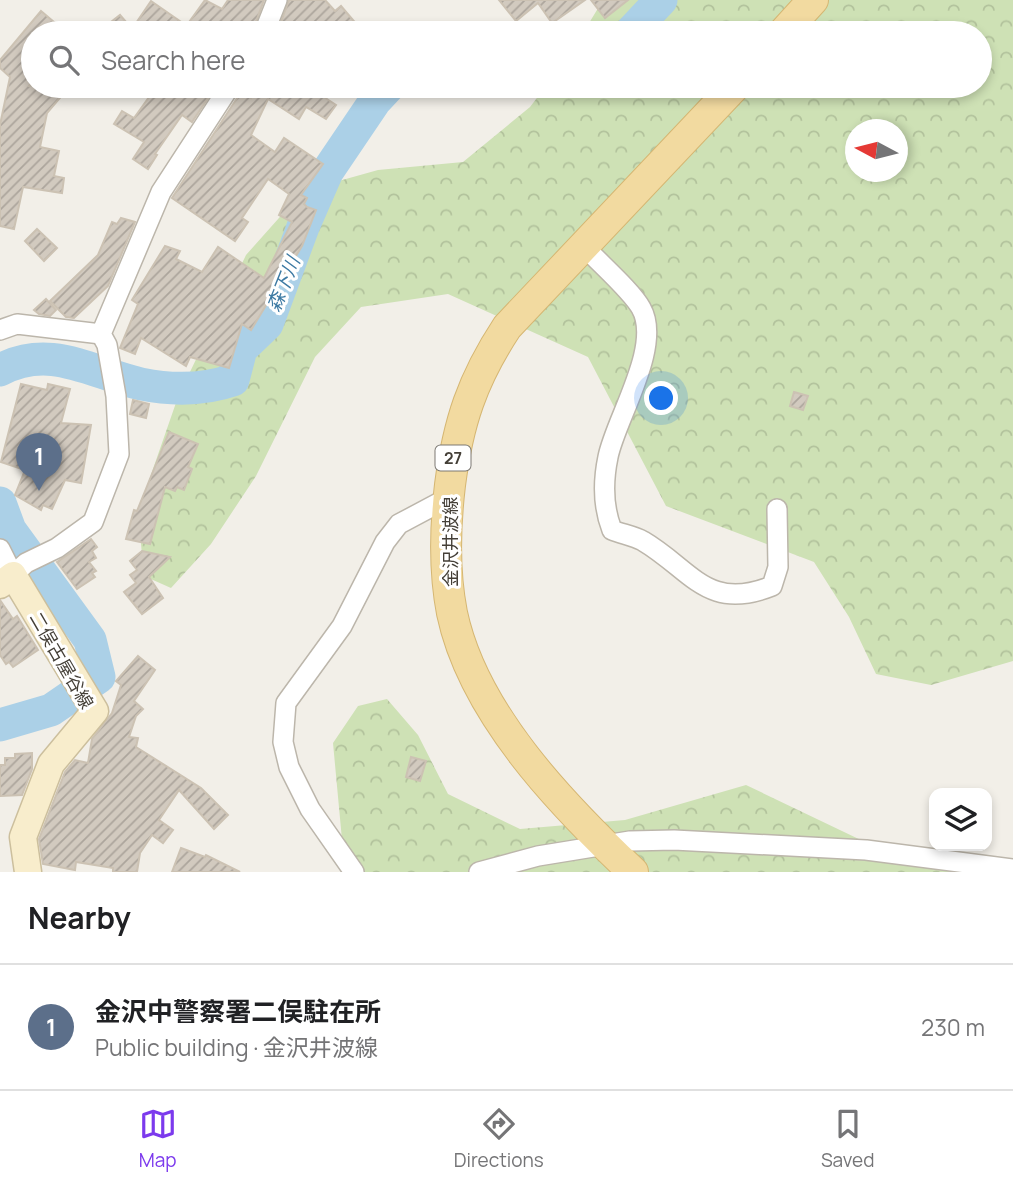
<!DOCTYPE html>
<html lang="en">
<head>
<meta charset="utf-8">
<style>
  body { margin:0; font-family:Manrope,"Noto Sans JP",sans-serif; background:#f6f6f6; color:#202124 }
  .controls { position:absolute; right:21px; bottom:21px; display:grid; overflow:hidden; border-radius:14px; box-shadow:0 4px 10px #0003 }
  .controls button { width:63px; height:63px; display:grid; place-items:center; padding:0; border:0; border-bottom:2px solid #e0e0e0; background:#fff; color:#202124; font:35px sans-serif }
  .compass { position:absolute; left:845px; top:119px; width:63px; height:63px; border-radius:50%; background:#fff; box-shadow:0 4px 10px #0003; rotate:277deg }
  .you { position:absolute; left:662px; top:399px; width:24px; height:24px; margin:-18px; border:5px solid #fff; border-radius:50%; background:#1a73e8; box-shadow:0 0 0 10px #1a73e833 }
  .badge { display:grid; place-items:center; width:46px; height:46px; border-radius:50%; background:#7c3aed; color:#fff; font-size:23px; font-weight:700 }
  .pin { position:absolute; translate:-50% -58px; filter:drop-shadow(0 2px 4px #0008) }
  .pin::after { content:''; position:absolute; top:37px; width:24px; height:21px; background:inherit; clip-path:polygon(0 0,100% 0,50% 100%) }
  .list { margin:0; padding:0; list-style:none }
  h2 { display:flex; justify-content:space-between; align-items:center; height:91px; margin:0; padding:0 28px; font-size:30px }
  h2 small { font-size:23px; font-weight:400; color:#757577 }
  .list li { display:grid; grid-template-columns:46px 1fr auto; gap:21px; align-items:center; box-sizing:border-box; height:126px; padding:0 28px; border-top:2px solid #e0e0e0 }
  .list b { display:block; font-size:26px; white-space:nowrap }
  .list p { margin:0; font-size:23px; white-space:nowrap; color:#757577 }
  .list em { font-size:23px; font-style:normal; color:#757577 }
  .icon { flex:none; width:38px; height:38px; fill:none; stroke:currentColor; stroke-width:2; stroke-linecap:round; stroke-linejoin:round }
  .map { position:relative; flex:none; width:1013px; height:872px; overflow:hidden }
  .search { position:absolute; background:#fff; box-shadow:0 4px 10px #0003; left:21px; right:21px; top:21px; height:77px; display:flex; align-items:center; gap:18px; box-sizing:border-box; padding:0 24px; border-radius:38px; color:#757577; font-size:26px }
  .sheet { height:217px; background:#fff }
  nav { display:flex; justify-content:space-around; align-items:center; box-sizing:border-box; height:98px; border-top:2px solid #e0e0e0; background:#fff; font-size:19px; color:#757577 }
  nav a { display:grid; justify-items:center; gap:4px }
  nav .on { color:#7c3aed }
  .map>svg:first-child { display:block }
</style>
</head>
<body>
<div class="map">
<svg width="1013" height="872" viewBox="0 0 1013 872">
  <defs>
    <pattern id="forest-crowns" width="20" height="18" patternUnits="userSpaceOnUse" patternTransform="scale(1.75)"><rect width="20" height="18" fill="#cee1b5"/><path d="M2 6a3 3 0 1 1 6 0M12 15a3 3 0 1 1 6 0" fill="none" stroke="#b2c29c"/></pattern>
    <pattern id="building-hatch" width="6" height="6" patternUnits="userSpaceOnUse" patternTransform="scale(1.75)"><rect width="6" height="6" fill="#d2cabf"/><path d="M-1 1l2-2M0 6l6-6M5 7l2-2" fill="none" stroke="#aca59c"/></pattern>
  </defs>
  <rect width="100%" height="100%" fill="#f2efe8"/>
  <g fill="url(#forest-crowns)" fill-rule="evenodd">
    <path d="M603,0H1013V661L931,685L876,674L849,617L814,562L666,506L588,357L448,294L361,307L315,357L256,476L211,544L171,588L144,576L138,512L178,397L246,255L303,191L378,170L463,162L530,107L546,86H980V33H583ZM856,130H898V172H856Z"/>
    <polygon points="387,699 418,735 448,794 520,829 625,820 746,785 888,853 952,872 345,872 333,743 358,706"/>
  </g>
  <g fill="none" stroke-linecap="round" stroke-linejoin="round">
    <g stroke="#abd0e7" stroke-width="33">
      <polyline points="630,33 661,0"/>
      <path d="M0,370C51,343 91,373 141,384C171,390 204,390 233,380L241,349L267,324L303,227L327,172L375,101L389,86"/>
      <polyline points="0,503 10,530 90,640 99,677 51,710 0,725"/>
    </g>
  </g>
  <g fill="url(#building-hatch)" stroke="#ccc2b3" stroke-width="2">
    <polygon points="205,0 222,9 228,0 264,0 252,33 200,33 187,25"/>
    <polygon points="289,0 325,0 335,11 341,6 364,33 277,33"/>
    <polygon points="499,0 585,0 552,23 538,3 516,21"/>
    <polygon points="591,0 628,0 605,18"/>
    <polygon points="151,1 197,33 97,33 120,15 132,29"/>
    <polygon points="41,11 67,33 33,33 33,80 29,86 70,86 47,113 40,147 59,151 54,176 64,178 62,193 23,187 14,229 0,226 0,125 10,77 0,68 0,60"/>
    <polygon points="157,86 216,86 192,122 182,115 155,154 157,155 148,169 133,159 144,142 114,124 122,111 134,118"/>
    <polygon points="247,86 307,86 336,105 326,119 306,107 299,119 268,99 251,135 275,152 284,138 323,164 301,195 307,198 304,204 307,207 316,210 302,246 251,330 242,324 229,368 190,357 186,366 141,338 135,354 120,348 138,304 132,300 165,246 180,251 176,259 202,272 218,247 264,278 292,222 279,215 289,194 268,179 242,218 248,222 235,241 172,198 241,92 251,98 255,91"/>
    <polygon points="121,218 135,222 108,286 74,318 66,317 50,301 98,255 112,222 117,224"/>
    <polygon points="37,229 57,248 44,261 25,241"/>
    <polygon points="46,299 56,310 50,316 39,314 34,310"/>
    <polygon points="21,384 47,390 48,384 70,389 61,423 91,425 81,483 65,480 52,509 43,505 41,510 15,495 25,470 1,462"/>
    <polygon points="794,392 808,396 803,410 790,406"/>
    <polygon points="133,400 149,404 146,418 130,414"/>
    <polygon points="169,432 198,444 188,467 192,469 184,490 177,487 175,491 165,487 150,544 126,539 134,510 137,511"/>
    <polygon points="91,539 97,547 92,551 96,558 89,562 96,571 92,573 95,577 77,589 57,562"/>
    <polygon points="142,551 170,557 149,577 163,598 142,614 124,592 136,583 130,575 137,570 130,561"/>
    <polygon points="0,600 13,619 17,616 38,650 13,667 9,662 6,664 0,655"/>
    <polygon points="138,656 155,670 134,701 143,709 136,716 129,737 138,738 136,747 201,788 228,815 214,829 179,790 159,820 173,830 163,843 152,835 140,853 137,872 113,872 113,868 76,862 75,870 43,864 39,839 65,772 75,760 88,763 92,739 112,713 121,685 116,681"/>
    <polygon points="32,753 32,769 22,795 0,796 0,765 5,765 5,758 15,758 15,754"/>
    <polygon points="411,757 426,761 420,781 406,777"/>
    <polygon points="181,848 205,857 206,855 240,872 172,872"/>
  </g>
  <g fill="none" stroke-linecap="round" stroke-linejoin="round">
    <defs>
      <g id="street">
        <polyline points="264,33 277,0"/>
        <path d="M583,245C598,262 631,290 641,308C663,346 615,420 608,457C603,481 603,507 612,530C622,534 634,536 643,541C692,570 707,612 772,586L778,567L777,509"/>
        <polyline points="0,330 17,324 101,334"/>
        <polyline points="0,549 13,575 26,563 57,548 93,522 119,454 116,396 107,345 101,334 161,192 230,86"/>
        <polyline points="354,872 310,809 289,767 283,742 286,703 342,626 385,542 399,524 448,498"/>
        <polyline points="479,872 538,856 630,841 674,840 866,850 1013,869"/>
      </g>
      <polyline id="secondary" points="0,585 13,575 95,711 51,764 23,837 28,872"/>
      <g id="primary">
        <polyline points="783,33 813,0"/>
        <path d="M633,872C561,804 473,713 452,613C444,572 445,527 450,485C458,423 472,380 507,327L735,86"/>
      </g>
    </defs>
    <use href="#street" stroke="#bcb6ab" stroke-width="22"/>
    <use href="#secondary" stroke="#ccbf9d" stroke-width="29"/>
    <use href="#primary" stroke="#d5b672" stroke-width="32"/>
    <use href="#street" stroke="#fff" stroke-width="19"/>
    <use href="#secondary" stroke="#f8edcc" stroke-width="26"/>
    <use href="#primary" stroke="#f2daa0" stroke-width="30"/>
  </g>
  <g text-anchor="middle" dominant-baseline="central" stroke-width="6" stroke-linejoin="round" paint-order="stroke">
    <rect fill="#fff" stroke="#7c7973" stroke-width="2" x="435.5" y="445.5" width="35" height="25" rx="5"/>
    <g font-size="16" font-weight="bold" fill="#443f37">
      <text x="453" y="458">27</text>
    </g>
    <g font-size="18" fill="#443f37" stroke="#fff">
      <text transform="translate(450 542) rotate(-90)">金沢井波線</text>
      <text transform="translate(62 660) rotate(60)">二俣古屋谷線</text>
    </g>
    <g font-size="19" font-style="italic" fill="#3d7aa3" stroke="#fff">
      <text transform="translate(283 284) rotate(-68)">森下川</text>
    </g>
  </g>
</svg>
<div class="controls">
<button><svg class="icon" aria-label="layers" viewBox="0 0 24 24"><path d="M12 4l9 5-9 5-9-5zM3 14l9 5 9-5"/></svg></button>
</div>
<svg class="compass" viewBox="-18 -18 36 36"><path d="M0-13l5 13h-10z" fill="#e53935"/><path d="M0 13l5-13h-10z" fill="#757577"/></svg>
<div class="you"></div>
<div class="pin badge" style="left:39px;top:491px;background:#5c6f8a">1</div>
<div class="search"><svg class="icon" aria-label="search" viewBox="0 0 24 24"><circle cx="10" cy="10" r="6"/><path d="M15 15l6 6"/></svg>Search here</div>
</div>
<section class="sheet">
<h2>Nearby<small></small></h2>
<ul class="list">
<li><span class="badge" style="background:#5c6f8a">1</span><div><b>金沢中警察署二俣駐在所</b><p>Public building · 金沢井波線</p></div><em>230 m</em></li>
</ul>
</section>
<nav>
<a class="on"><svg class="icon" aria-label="map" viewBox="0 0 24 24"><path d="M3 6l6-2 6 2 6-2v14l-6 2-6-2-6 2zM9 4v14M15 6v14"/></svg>Map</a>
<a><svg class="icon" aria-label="directions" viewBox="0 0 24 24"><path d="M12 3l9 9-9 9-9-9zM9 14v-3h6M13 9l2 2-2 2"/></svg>Directions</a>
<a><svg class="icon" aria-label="saved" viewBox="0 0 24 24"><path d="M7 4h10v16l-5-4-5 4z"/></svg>Saved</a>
</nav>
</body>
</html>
